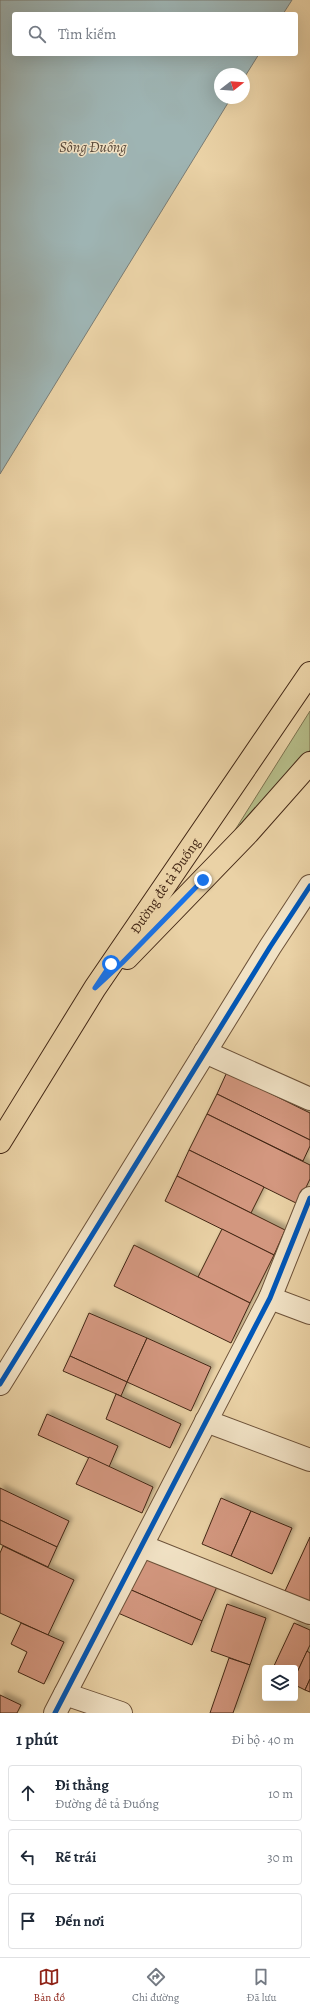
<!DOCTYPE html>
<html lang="vi">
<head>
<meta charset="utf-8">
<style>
  body { margin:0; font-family:Alegreya,serif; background:#f2f2f3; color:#1f2937 }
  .controls { position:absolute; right:12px; bottom:12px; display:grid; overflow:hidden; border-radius:4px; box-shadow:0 4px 16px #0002 }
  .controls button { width:36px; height:36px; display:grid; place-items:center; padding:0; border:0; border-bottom:1px solid #e0e1e3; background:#fff; color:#1f2937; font:20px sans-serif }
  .compass { position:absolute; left:214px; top:68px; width:36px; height:36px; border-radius:50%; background:#fff; box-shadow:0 4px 16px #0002; rotate:73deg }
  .stop { position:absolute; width:12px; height:12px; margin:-9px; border:3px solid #1a73e8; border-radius:50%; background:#fff }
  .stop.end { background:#1a73e8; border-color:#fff; box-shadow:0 1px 4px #0008 }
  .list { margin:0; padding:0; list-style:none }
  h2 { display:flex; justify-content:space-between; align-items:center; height:52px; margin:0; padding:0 16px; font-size:17px }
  h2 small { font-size:13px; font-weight:400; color:#747a83 }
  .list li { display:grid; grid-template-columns:26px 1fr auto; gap:12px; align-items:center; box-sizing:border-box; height:56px; margin:0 8px 8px; padding:0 8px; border:1px solid #e0e1e3; border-radius:4px }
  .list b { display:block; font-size:15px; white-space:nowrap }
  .list p { margin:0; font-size:13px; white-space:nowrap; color:#747a83 }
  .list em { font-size:13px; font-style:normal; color:#747a83 }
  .icon { flex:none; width:22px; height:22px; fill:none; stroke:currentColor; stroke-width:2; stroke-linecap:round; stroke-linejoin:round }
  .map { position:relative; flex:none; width:310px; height:1713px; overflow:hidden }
  .search { position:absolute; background:#fff; box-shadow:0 4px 16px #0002; left:12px; right:12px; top:12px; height:44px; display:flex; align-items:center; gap:10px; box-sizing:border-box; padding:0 14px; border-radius:4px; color:#747a83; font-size:15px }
  .sheet { height:244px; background:#fff }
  nav { display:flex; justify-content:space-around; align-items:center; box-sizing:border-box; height:56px; border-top:1px solid #e0e1e3; background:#fff; font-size:11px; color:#747a83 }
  nav a { display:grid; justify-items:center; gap:2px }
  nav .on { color:#8f2418 }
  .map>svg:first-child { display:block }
</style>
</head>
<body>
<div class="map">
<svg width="310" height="1713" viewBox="0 0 310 1713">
  <defs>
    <filter id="shadow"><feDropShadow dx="3.5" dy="-3.5" stdDeviation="2" flood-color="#0004"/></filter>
  </defs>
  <rect width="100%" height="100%" fill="#ead2a6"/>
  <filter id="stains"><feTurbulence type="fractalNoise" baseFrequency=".005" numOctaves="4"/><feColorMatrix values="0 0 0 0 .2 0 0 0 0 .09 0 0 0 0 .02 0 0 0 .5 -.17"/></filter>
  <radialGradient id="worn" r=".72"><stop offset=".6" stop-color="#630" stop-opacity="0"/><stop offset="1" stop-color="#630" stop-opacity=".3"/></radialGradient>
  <polygon fill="#b5bc88" stroke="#7c724e" points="310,711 310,750 274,792 230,838"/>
  <polygon fill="#9eb4b3" stroke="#7a7c74" points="0,0 292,0 283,14 14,14 14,54 259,54 244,78 244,74 220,74 220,98 231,98 0,474"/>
  <g fill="#d3977f" stroke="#432715" filter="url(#shadow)">
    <polygon points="227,1072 310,1113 310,1140 217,1094"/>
    <polygon points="217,1094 310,1140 310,1146 303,1161 207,1114"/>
    <polygon points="207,1114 310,1165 310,1179 298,1204 189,1150"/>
    <polygon points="189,1150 264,1187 251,1213 177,1176"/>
    <polygon points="177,1176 285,1230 274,1255 165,1201"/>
    <polygon points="222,1229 274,1255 250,1303 198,1277"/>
    <polygon points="134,1245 250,1303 231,1343 114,1286"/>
    <polygon points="89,1313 147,1338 127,1382 70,1356"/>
    <polygon points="147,1338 211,1367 191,1411 127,1382"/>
    <polygon points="70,1356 127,1382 121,1396 63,1371"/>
    <polygon points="116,1394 181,1424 170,1448 106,1419"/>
    <polygon points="47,1414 118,1446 109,1467 38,1435"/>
    <polygon points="89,1457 153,1487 142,1513 76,1484"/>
    <polygon points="0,1488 69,1521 57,1547 0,1520"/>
    <polygon points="221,1498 251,1511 231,1556 202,1544"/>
    <polygon points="251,1511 292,1528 272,1574 231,1556"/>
    <polygon points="0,1520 57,1547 48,1567 0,1544"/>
    <polygon points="310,1537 310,1602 285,1591"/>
    <polygon points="3,1546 74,1580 48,1635 0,1613 0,1553"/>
    <polygon points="146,1550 219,1582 202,1621 129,1589"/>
    <polygon points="129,1589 202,1621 192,1645 118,1613"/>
    <polygon points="227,1604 266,1618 250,1665 211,1651"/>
    <polygon points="21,1623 64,1642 44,1684 18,1672 27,1652 11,1644"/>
    <polygon points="294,1623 310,1630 310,1645 295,1677 295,1668 273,1668"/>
    <polygon points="307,1651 310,1653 310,1679 305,1690 295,1685 295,1677"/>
    <polygon points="229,1658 250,1665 233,1713 210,1713"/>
    <polygon points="310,1679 310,1692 305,1690"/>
    <polygon points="0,1695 21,1705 17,1713 0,1713"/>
  </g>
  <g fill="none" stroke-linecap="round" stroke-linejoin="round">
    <defs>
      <g id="minor">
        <polyline points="205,1052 310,1099"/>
        <polyline points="270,1298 310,1313"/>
        <polyline points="0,1384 270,947 310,886"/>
        <polyline points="206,1421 310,1460"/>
        <polyline points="142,1546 310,1613"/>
        <polyline points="65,1694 121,1713"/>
        <polyline points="55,1713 270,1298 310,1198"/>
      </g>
      <g id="major">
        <polyline points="127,958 248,833 310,763"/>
        <path id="s1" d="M0,1142L95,988L310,673"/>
      </g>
    </defs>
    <use href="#minor" stroke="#6d5239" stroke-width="24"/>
    <use href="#major" stroke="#432715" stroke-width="24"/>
    <use href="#minor" stroke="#f1e2c5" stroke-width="22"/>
    <use href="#major" stroke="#ead2a6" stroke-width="22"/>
    <defs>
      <g id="cycleway">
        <polyline points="0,1384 270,947 310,886"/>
        <polyline points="55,1713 270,1298 310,1198"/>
      </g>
    </defs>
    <use href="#cycleway" stroke="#f1e2c5" stroke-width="8"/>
    <use href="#cycleway" stroke="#0057b8" stroke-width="5"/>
  </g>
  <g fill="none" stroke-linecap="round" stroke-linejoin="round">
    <polyline stroke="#1a73e8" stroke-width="5" points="111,964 95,988 122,963 203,880"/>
  </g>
  <g text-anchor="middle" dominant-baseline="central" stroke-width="3" stroke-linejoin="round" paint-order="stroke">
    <g font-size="14" fill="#432715" stroke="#f1e2c5">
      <text stroke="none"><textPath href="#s1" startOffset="305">Đường đê tả Đuống</textPath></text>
    </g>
    <g font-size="15" font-style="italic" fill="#5a4a3c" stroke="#f1e2c5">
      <text x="93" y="147">Sông Đuống</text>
    </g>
  </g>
  <rect width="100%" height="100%" filter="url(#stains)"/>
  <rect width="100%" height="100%" fill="url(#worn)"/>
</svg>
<div class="controls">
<button><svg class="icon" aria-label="layers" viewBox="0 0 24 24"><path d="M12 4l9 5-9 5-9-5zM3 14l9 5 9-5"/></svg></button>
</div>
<svg class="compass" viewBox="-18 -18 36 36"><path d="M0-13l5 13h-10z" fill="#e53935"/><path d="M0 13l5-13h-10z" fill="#747a83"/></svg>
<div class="stop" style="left:111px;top:964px"></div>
<div class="stop end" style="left:203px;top:880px"></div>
<div class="search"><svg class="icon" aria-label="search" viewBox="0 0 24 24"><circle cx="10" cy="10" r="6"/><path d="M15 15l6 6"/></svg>Tìm kiếm</div>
</div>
<section class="sheet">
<h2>1 phút<small>Đi bộ · 40 m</small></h2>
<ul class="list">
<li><svg class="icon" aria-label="ahead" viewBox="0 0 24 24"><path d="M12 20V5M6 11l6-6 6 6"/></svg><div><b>Đi thẳng</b><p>Đường đê tả Đuống</p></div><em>10 m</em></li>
<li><svg class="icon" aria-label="left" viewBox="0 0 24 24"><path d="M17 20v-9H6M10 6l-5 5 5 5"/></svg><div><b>Rẽ trái</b></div><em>30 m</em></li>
<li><svg class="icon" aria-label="arrive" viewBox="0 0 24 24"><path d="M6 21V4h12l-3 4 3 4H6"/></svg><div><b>Đến nơi</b></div></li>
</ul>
</section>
<nav>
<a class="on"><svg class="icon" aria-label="map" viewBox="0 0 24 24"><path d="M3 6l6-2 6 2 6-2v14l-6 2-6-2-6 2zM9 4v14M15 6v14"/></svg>Bản đồ</a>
<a><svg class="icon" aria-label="directions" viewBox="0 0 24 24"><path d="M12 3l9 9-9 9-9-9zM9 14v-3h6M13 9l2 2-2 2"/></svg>Chỉ đường</a>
<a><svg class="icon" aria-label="saved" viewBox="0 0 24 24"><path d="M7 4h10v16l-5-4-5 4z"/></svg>Đã lưu</a>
</nav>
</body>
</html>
